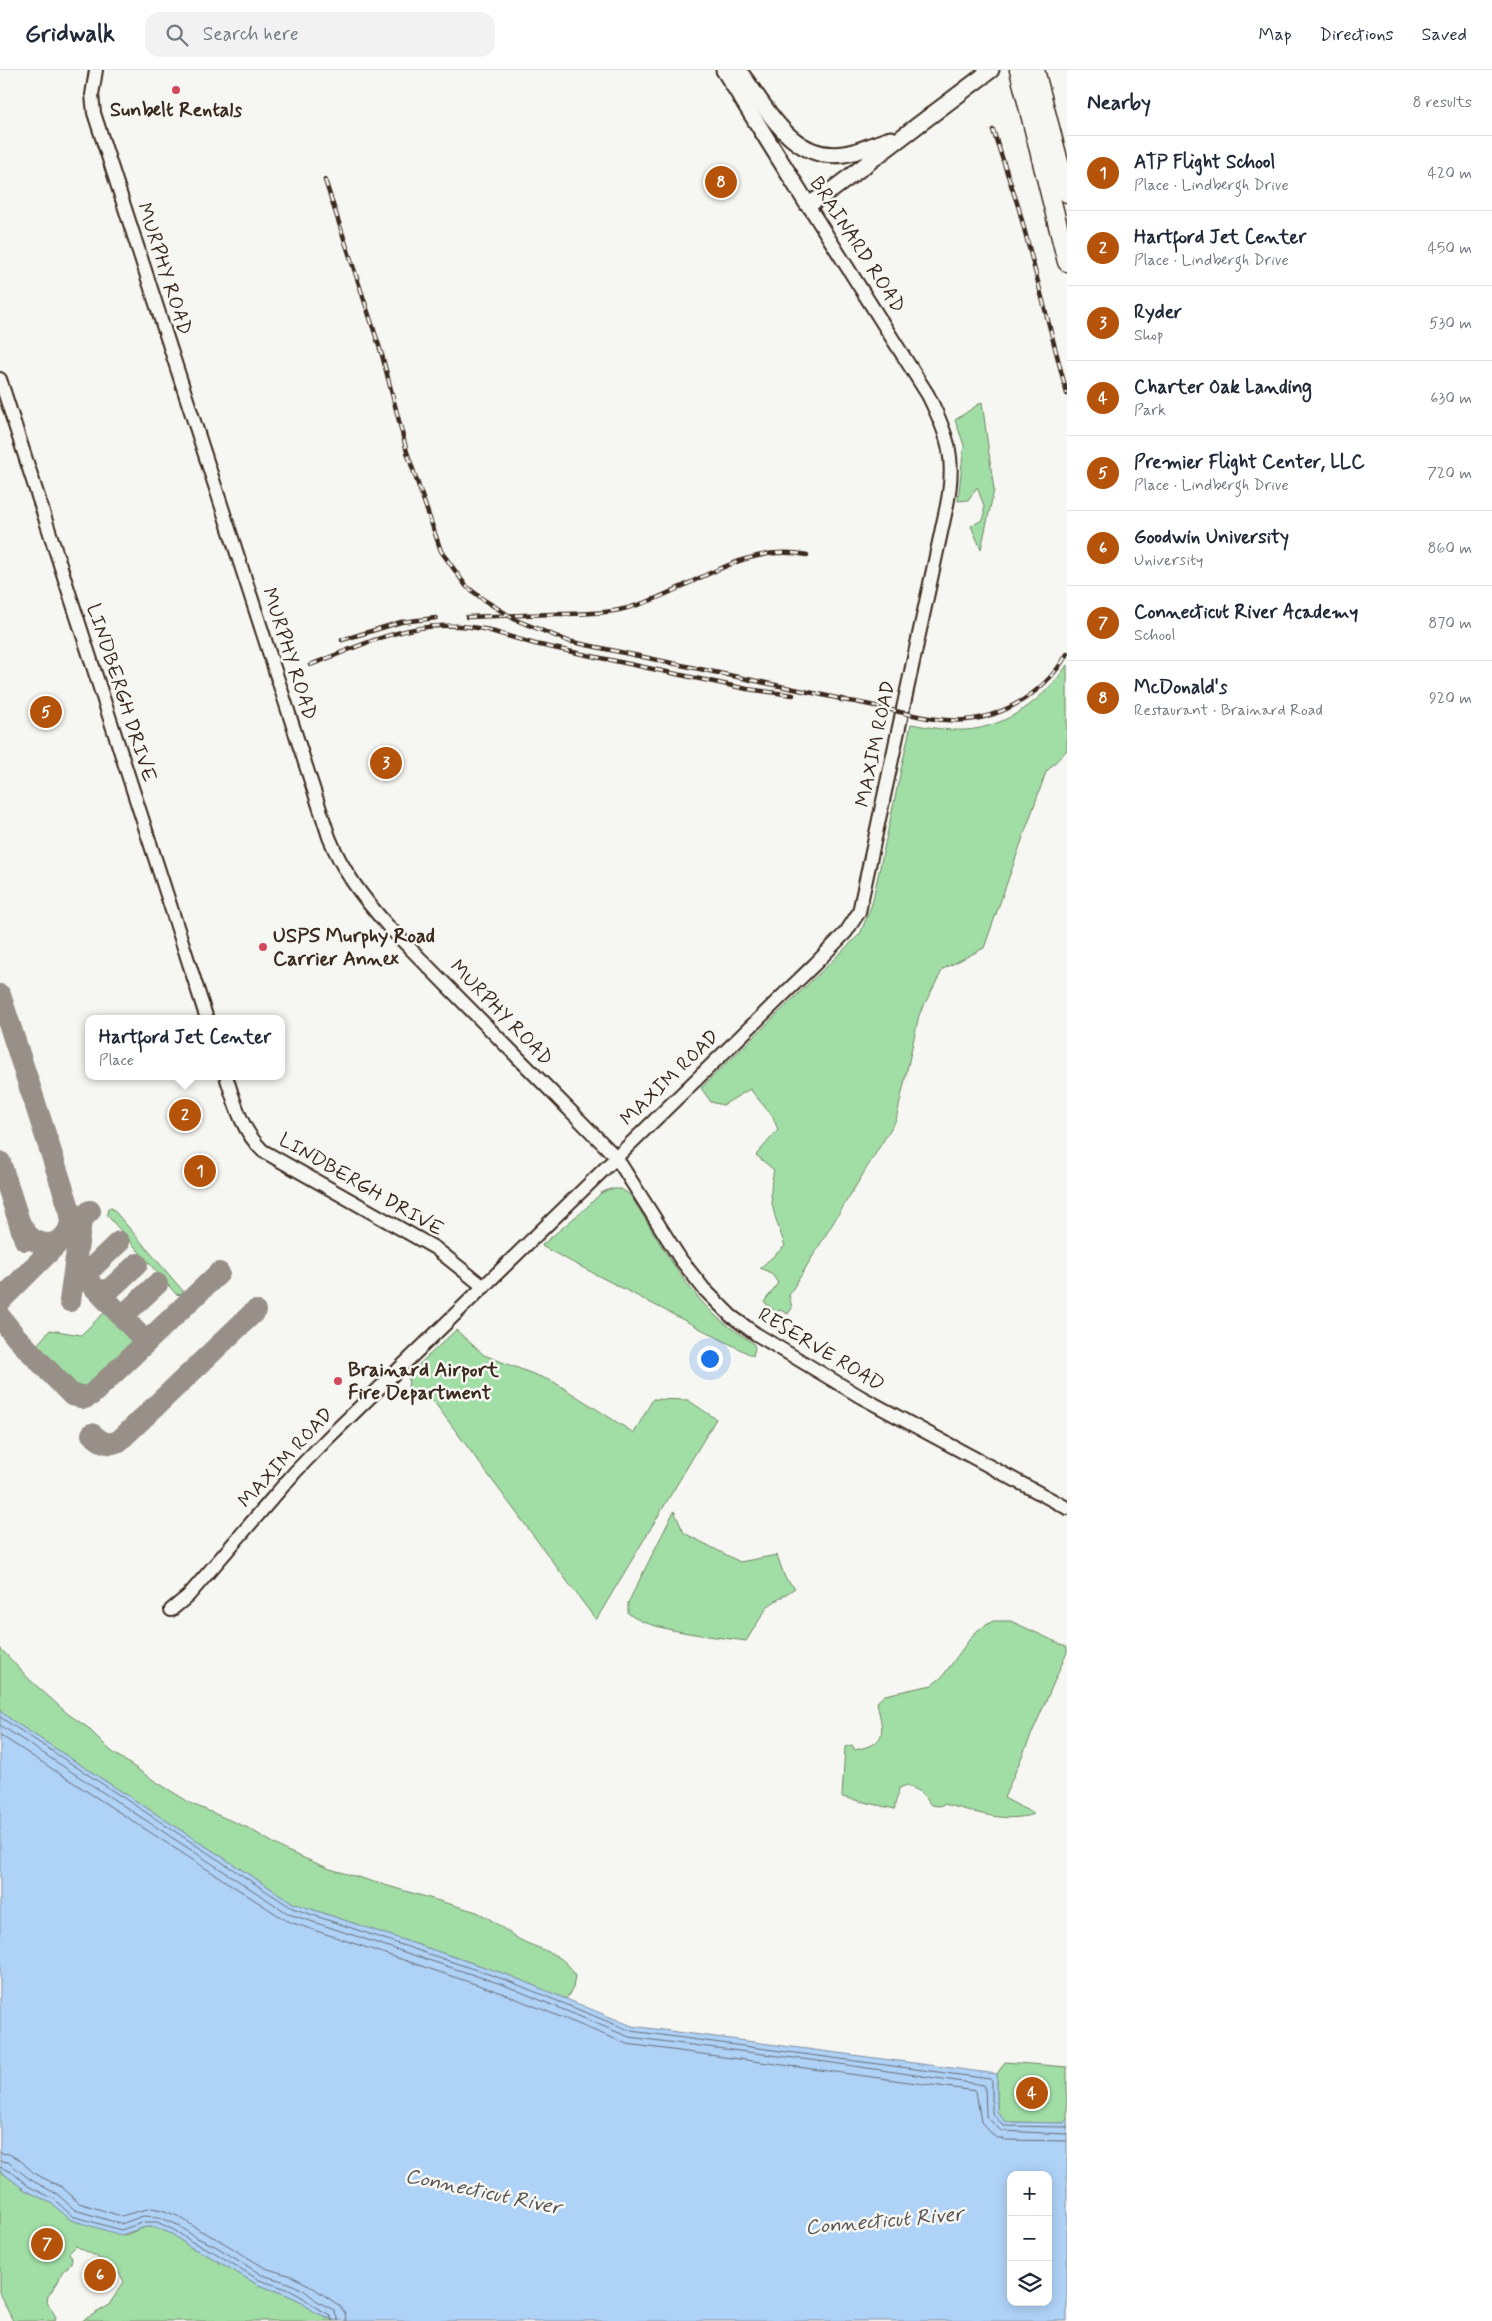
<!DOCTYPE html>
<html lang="en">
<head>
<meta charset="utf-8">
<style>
  body { margin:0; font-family:Mynerve,sans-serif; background:#f2f2f3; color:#1f2937 }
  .controls { position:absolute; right:15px; bottom:15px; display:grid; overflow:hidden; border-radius:10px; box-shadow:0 2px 12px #0003 }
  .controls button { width:45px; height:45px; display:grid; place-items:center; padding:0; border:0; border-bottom:1px solid #e0e1e3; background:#fff; color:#1f2937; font:25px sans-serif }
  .you { position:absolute; left:709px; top:1288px; width:18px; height:18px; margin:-12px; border:4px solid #fff; border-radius:50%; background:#1a73e8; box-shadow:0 0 0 8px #1a73e833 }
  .badge { display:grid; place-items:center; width:32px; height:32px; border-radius:50%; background:#b45309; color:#fff; font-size:16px; font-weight:700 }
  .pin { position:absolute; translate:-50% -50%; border:2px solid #fff; box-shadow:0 1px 5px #0006 }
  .popup { position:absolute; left:85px; top:945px; width:200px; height:65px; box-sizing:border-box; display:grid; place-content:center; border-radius:10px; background:#fff; filter:drop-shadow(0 1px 4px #0005); font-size:16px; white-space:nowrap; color:#747a83 }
  .popup b { font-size:19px; color:#1f2937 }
  .popup::after { content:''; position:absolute; left:50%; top:100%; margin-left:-10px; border:10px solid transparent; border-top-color:#fff }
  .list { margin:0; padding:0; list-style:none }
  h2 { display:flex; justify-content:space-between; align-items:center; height:65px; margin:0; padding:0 20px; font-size:21px }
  h2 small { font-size:16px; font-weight:400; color:#747a83 }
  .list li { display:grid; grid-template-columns:32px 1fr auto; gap:15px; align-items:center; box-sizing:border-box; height:75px; padding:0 20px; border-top:1px solid #e0e1e3 }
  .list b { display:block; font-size:19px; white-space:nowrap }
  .list p { margin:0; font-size:16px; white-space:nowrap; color:#747a83 }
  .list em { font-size:16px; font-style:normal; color:#747a83 }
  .icon { flex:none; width:28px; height:28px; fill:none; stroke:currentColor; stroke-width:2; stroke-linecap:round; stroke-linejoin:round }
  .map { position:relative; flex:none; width:1067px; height:2251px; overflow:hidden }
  header { display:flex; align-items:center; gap:30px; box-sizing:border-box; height:70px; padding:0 25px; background:#fff; border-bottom:1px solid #e0e1e3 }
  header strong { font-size:24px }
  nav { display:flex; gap:28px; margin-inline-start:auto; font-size:18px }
  .search { width:350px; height:45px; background:#f2f2f3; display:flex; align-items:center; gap:12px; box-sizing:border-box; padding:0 18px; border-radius:15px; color:#747a83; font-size:19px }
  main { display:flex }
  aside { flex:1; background:#fff }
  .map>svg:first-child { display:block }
</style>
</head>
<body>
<header>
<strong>Gridwalk</strong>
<div class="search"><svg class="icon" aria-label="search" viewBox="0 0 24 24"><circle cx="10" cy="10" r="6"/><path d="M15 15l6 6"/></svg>Search here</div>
<nav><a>Map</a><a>Directions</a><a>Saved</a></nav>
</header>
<main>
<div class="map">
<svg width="1067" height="2251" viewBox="0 0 1067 2251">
  <rect width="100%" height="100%" fill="#f6f6f2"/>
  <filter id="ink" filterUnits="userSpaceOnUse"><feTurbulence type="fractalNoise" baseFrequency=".02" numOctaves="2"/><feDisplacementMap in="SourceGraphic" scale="10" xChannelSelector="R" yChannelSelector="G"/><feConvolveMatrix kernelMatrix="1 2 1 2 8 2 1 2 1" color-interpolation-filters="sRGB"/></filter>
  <g filter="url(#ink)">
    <g fill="#a1dea6" stroke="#6e8462">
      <polygon points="982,332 994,420 981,479 971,456 984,449 984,436 977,417 968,430 958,431 964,375 955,350"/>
      <path d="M1067,595V680L1046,702L984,878L943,899L919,945L896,1050L789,1225L792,1238L788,1244L780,1240L776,1242L764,1232L778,1213L771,1203L760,1198L785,1176C776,1148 766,1130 774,1100L756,1085L778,1060L773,1047L750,1019L723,1035L711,1032L701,1018L860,864L872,834L911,654C929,657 947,661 965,660C1006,658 1046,628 1067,595Z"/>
      <path d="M610,1119H621L630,1125C657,1166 681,1215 718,1248C729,1257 741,1265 753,1273L755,1278L753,1286L543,1177L542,1175L586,1138L601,1123Z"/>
      <polygon points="108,1138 112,1138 183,1221 182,1225 176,1224 107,1145"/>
      <path d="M110,1237L133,1262L136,1271L94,1313C71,1326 49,1290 36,1276L50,1260L81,1265Z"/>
      <polygon points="456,1260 484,1285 554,1312 634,1363 653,1329 688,1330 716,1349 596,1550 429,1325 408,1320 409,1306 413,1300"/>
      <path d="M674,1441L684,1463L740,1492L777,1485L785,1508L795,1518L768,1536L746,1571C719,1567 647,1561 628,1543V1533Z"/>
      <path d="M993,1551H1011L1067,1577V1582L1004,1728L1034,1744C1003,1754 974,1741 944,1734L939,1736L931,1735L921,1722L907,1715L899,1718C899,1727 894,1731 895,1739L842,1727L845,1677L852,1675L855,1680C891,1672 882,1661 877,1632L885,1625L932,1615L942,1607L975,1562Z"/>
      <path d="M0,1578L30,1610L68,1644L87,1657L111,1681L150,1708L192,1734L248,1758L287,1781L330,1799L477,1842C492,1849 503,1859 517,1868C537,1880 565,1882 575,1906L573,1918L566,1929L508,1905L293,1833L13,1651L0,1641Z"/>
      <polygon points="1005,1992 1067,1997 1067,2059 1063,2053 1006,2052 997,2042 997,2004"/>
      <path d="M0,2101L25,2120L51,2133L71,2150L125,2165L145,2157H155L172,2164L190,2177L209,2186L258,2215L285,2224L300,2231L312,2241L336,2251H82L108,2236L124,2212C117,2194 92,2185 76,2176L69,2183L72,2188L71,2194L62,2202L58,2212L48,2226L47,2232L56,2247L55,2251H13L0,2225Z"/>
    </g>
    <path fill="#afd2f7" stroke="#818fa0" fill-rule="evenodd" d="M0,1641L13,1651L293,1833L508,1905L632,1956L997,2004V2042L1006,2052L1064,2053L1067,2049V2251H336L312,2241L300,2231L285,2224L258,2215L209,2186L190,2177L172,2164L155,2157H145L121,2165L71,2150L51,2133L25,2120L0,2101ZM1011,2105H1048V2232H1011Z"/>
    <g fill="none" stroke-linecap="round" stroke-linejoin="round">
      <g stroke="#696d75" stroke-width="1">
        <polyline points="0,1647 292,1838 506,1910 631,1961 990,2009 992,2011 992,2043 1004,2056 1067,2057"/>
        <polyline points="0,1655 289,1844 504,1915 629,1967 826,1992 984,2015 985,2017 986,2046 1001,2061 1067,2064"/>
        <polyline points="0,1665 287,1851 502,1923 627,1974 976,2021 981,2052 995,2067 1006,2070 1067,2071"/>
        <polyline points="0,2083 9,2084 21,2091 35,2104 62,2117 79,2133 121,2146 151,2138 162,2140 180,2147 199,2160 219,2170 265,2198 291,2206 309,2215 340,2236 345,2243 346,2251"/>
        <polyline points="0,2091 8,2092 31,2110 57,2124 75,2140 121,2154 143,2146 159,2147 178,2155 195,2167 215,2176 262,2205 289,2213 305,2221 318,2232 334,2240 338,2251"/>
        <polyline points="0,2097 13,2103 28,2116 54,2129 72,2146 121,2160 144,2152 157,2152 174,2160 192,2172 212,2181 259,2210 287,2219 302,2227 315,2237 330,2245 332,2251"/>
      </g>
      <g stroke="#989088" stroke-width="22">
        <path d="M0,925L71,1144C73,1179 34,1184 21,1155"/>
        <polyline points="0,1092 25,1170"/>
        <polyline points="76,1194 77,1199 146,1272"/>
        <polyline points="74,1215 119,1172"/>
        <polyline points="97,1220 108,1221 137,1194"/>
        <polyline points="0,1231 90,1141"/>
        <polyline points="70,1231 81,1151"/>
        <polyline points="117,1241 124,1243 128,1241 157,1214"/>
        <polyline points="0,1247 16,1267 72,1325 85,1328 91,1325 219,1203"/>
        <path d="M92,1364C101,1372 107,1376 119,1371L255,1241"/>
      </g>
      <defs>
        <g id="minor">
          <path d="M96,0L92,25L94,43L329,767C343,802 363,828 388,856L616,1087L681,1190L704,1219L731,1246L756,1264L861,1327L1067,1438"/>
          <polyline points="0,309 207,949"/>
          <path d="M226,1006C235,1034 242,1061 263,1081L435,1178L484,1217"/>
          <path d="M171,1540L188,1526L296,1401L327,1369L815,894L846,862L859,842L947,435C956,389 949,367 928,325L808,135"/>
        </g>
        <g id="major">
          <polyline points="724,0 808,135 832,120 991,0"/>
          <path d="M738,0C766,35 790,92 844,84C861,82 875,73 891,69"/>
        </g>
        <g id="highway">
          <polyline points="1019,0 1067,192"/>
          <polyline points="1035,0 1067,123"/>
        </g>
      </defs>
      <use href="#minor" stroke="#3b2a1e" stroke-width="16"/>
      <use href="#major" stroke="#3b2a1e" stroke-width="19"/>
      <use href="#highway" stroke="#3b2a1e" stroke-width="21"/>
      <use href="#minor" stroke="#f6f6f2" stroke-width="12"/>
      <use href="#major" stroke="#f6f6f2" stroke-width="15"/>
      <use href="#highway" stroke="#f6f6f2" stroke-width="18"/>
      <defs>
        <g id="rail">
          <polyline points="993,60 1019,139 1067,324"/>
          <polyline points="325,110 382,285 407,382 441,481 466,516 484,530 516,550 568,571 846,630"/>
          <path d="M467,547C496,546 525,545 555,544C576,544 598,544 619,540C684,527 738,471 807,485"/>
          <polyline points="484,559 535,574 747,619 793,625"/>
          <polyline points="342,570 401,552 436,548"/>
          <path d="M310,595C373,571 420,545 489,560"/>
          <path d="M841,630C876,633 910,648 946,650C994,654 1043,626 1067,584"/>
        </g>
      </defs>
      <use href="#rail" stroke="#3b2a1e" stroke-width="4.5"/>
      <use href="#rail" stroke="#f6f6f2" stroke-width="2.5" stroke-dasharray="8" stroke-linecap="butt"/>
    </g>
  </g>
  <g fill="#d1495b" stroke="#f6f6f2" stroke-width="2">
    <circle cx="176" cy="20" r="5"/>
    <circle cx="263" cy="877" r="5"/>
    <circle cx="338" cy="1311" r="5"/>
  </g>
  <g text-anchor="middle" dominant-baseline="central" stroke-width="5" stroke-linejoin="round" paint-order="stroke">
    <g font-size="20" font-weight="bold" fill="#3b2a1e" stroke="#f6f6f2" text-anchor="start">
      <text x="176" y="40" text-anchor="middle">Sunbelt Rentals</text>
      <text x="273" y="866">USPS Murphy Road<tspan x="273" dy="23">Carrier Annex</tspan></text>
      <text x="348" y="1300">Brainard Airport<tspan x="348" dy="23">Fire Department</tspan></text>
    </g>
    <g font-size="20" fill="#3b2a1e" stroke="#f6f6f2">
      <text transform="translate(857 175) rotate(57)">BRAINARD ROAD</text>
      <text transform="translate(164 199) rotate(72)">MURPHY ROAD</text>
      <text transform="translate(289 584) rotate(72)">MURPHY ROAD</text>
      <text transform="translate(121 623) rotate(72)">LINDBERGH DRIVE</text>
      <text transform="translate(876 674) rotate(-78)">MAXIM ROAD</text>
      <text transform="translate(501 943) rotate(46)">MURPHY ROAD</text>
      <text transform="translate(670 1008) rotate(-44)">MAXIM ROAD</text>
      <text transform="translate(361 1115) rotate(30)">LINDBERGH DRIVE</text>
      <text transform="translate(821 1280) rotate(31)">RESERVE ROAD</text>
      <text transform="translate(286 1388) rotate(-47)">MAXIM ROAD</text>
    </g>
    <g font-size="21" font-style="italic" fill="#585454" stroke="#f6f6f2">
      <text transform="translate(483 2122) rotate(12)">Connecticut River</text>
      <text transform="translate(884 2151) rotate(-5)">Connecticut River</text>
    </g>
  </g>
</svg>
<div class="controls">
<button>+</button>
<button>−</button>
<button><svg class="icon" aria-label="layers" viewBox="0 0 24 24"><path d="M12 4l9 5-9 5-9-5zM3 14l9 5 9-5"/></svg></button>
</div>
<div class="you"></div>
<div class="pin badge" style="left:200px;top:1101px">1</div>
<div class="pin badge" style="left:185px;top:1045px">2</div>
<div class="popup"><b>Hartford Jet Center</b>Place</div>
<div class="pin badge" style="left:386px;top:693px">3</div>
<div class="pin badge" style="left:1032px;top:2023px">4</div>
<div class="pin badge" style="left:46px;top:642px">5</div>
<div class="pin badge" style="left:100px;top:2205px">6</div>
<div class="pin badge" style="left:47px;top:2174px">7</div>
<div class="pin badge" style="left:721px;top:112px">8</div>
</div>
<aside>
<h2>Nearby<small>8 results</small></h2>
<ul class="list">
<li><span class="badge">1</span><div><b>ATP Flight School</b><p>Place · Lindbergh Drive</p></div><em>420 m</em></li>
<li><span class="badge">2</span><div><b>Hartford Jet Center</b><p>Place · Lindbergh Drive</p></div><em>450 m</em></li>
<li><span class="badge">3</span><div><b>Ryder</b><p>Shop</p></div><em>530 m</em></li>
<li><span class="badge">4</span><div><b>Charter Oak Landing</b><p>Park</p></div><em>630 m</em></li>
<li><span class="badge">5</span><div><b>Premier Flight Center, LLC</b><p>Place · Lindbergh Drive</p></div><em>720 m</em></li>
<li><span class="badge">6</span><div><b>Goodwin University</b><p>University</p></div><em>860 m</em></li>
<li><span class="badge">7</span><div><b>Connecticut River Academy</b><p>School</p></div><em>870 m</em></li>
<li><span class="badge">8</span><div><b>McDonald's</b><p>Restaurant · Brainard Road</p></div><em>920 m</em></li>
</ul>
</aside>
</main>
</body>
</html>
